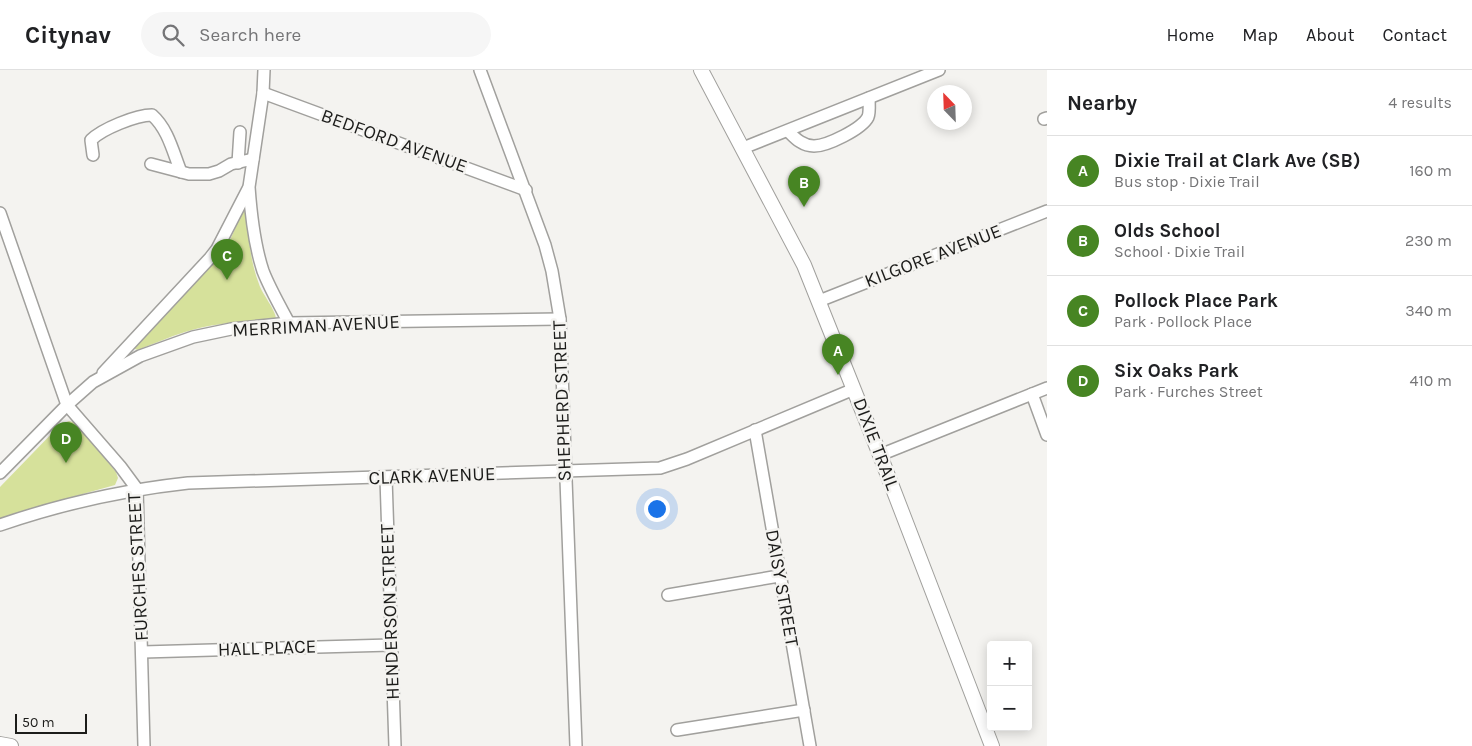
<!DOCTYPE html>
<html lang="en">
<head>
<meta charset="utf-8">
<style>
  body { margin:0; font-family:Karla,sans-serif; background:#f6f6f6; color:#202124 }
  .controls { position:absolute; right:15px; bottom:15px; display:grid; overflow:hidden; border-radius:5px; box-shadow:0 2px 12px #0003 }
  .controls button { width:45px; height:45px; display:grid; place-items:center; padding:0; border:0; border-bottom:1px solid #e0e0e0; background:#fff; color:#202124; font:25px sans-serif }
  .compass { position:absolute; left:927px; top:15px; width:45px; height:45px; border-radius:50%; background:#fff; box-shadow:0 2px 12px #0003; rotate:337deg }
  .scale { position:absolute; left:15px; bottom:12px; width:72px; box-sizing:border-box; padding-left:5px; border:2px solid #1c1c1a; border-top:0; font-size:14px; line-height:18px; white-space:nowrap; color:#1c1c1a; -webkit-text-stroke:4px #f4f3f0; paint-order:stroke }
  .you { position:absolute; left:656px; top:438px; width:18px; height:18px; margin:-12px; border:4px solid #fff; border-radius:50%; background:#1a73e8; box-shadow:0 0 0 8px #1a73e833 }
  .badge { display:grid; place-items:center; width:32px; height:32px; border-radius:50%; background:#478523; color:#fff; font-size:16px; font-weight:700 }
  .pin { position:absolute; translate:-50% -41px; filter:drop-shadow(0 1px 2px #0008) }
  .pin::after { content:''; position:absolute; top:26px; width:18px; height:15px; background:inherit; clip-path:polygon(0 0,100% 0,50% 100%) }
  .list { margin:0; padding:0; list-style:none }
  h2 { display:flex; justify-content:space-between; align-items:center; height:65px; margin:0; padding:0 20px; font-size:21px }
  h2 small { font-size:16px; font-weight:400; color:#757577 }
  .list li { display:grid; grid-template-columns:32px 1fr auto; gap:15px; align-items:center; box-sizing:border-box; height:70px; padding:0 20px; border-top:1px solid #e0e0e0 }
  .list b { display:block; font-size:19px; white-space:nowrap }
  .list p { margin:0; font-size:16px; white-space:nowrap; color:#757577 }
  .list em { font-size:16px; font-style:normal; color:#757577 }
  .icon { flex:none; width:28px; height:28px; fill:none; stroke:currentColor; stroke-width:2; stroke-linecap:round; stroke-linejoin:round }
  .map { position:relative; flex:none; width:1047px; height:676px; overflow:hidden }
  header { display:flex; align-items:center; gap:30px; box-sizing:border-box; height:70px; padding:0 25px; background:#fff; border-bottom:1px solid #e0e0e0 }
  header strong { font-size:24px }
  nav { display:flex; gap:28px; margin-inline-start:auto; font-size:18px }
  .search { width:350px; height:45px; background:#f6f6f6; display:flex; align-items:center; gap:12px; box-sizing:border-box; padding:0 18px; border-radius:28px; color:#757577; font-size:19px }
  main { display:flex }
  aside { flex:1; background:#fff }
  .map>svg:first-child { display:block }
</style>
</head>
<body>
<header>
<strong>Citynav</strong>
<div class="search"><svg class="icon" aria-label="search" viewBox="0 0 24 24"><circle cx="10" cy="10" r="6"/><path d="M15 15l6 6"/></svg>Search here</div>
<nav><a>Home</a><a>Map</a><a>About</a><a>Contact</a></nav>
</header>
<main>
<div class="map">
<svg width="1047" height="676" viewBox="0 0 1047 676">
  <rect width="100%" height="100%" fill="#f4f3f0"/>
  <g fill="#d6e19b">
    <path d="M243,141H245L246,144C249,167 250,191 259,214C262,224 276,240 276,249L273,250C243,251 214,253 185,262C169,267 153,274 138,280L135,279V276L190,219L215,189L230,170Z"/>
    <polygon points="69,351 76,353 116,402 118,408 115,415 36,437 0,449 0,417 61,354"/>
  </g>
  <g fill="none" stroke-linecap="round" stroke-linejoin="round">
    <defs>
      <g id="minor">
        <path d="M264,0L263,23L249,117C251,145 254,174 263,201C270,219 280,236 289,253"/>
        <polyline points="480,0 545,175 552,201 560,249 576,676"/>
        <polyline points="263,23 526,120"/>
        <polyline points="1044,49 1047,48"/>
        <path d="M788,61C795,68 802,76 814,76C827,76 862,59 868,47C870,42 869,34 869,28"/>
        <polyline points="743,78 939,0"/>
        <path d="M93,85L91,70C102,59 136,45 152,45C168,59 173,82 181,102"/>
        <polyline points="238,93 240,62"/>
        <polyline points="151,94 189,104 209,104 219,101 231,94 253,89"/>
        <polyline points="0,143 67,335 120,396 137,419 144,676"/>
        <polyline points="819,231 1047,141"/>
        <polyline points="103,303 210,188 217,179 248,119"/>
        <polyline points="1032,324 1047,365"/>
        <polyline points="755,360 810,676"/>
        <polyline points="880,385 1047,318"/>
        <polyline points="0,403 67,335 93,312 140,286 193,267 231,259 289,253 560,249"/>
        <polyline points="386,408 395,676"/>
        <path d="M0,455C61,434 124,420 188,413L660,398L687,389L854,319"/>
        <polyline points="668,525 779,506"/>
        <polyline points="143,582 391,575"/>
        <polyline points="677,660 804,640"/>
      </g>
      <g id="major">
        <polyline points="701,0 804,195 880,385 992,676"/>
        <polyline points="0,674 11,676"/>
      </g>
    </defs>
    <use href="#minor" stroke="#a1a09d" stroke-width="14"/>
    <use href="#major" stroke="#a1a09d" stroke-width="16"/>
    <use href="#minor" stroke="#fff" stroke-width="11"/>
    <use href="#major" stroke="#fff" stroke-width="14"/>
  </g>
  <g text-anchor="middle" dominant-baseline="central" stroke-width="5" stroke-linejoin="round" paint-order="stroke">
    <g font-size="19" fill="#1c1c1a" stroke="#f4f3f0">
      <text transform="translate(394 71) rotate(20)">BEDFORD AVENUE</text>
      <text transform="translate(933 186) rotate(-21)">KILGORE AVENUE</text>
      <text transform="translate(316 256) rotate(-3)">MERRIMAN AVENUE</text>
      <text transform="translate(562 331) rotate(-92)">SHEPHERD STREET</text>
      <text transform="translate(876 374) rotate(69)">DIXIE TRAIL</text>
      <text transform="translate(432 406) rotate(-2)">CLARK AVENUE</text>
      <text transform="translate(138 497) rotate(-93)">FURCHES STREET</text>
      <text transform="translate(782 518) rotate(80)">DAISY STREET</text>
      <text transform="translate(390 542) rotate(-92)">HENDERSON STREET</text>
      <text transform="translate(267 578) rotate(-2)">HALL PLACE</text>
    </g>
  </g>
</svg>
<div class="controls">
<button>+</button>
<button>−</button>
</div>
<svg class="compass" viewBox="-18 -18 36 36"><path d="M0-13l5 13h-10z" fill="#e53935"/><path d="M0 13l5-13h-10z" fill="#757577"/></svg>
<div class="scale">50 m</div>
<div class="you"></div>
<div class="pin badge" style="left:838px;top:305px">A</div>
<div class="pin badge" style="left:804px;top:137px">B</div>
<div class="pin badge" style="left:227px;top:210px">C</div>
<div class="pin badge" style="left:66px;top:393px">D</div>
</div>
<aside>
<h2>Nearby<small>4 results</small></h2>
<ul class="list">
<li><span class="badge">A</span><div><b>Dixie Trail at Clark Ave (SB)</b><p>Bus stop · Dixie Trail</p></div><em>160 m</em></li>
<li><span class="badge">B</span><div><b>Olds School</b><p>School · Dixie Trail</p></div><em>230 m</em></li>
<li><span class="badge">C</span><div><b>Pollock Place Park</b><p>Park · Pollock Place</p></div><em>340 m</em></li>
<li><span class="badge">D</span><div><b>Six Oaks Park</b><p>Park · Furches Street</p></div><em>410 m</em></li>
</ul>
</aside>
</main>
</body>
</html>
